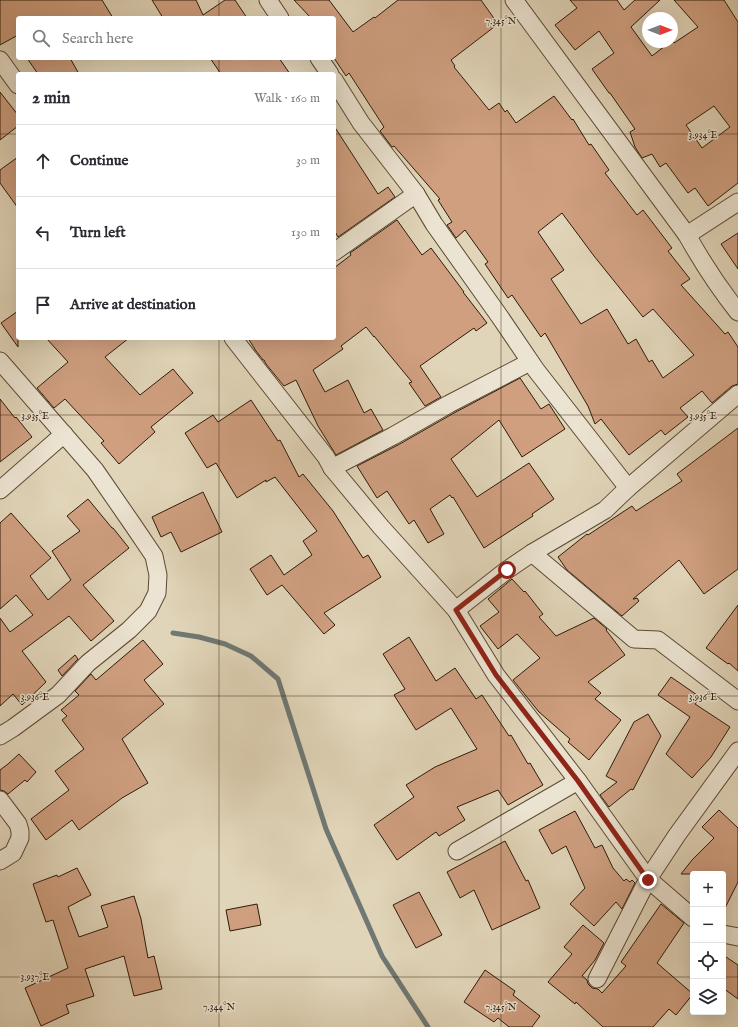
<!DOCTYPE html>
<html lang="en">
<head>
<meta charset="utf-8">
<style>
  body { margin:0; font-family:"IM FELL English",serif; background:#f7f7f7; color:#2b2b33 }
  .controls { position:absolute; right:12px; bottom:12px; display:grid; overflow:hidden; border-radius:4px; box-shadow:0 4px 16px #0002 }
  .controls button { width:36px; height:36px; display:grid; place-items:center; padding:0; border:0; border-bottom:1px solid #e1e1e2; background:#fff; color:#2b2b33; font:20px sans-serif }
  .compass { position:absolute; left:642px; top:12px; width:36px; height:36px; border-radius:50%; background:#fff; box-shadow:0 4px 16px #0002; rotate:90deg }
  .stop { position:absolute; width:12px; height:12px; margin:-9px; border:3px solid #8f2418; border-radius:50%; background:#fff }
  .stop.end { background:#8f2418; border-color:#fff; box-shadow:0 1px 4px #0008 }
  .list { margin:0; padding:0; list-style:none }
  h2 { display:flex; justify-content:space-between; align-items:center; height:52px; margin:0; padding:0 16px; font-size:17px }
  h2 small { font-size:13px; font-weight:400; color:#7c7c81 }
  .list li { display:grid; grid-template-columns:26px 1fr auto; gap:12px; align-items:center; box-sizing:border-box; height:72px; padding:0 16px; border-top:1px solid #e1e1e2 }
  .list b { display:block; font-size:15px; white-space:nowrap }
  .list em { font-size:13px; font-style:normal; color:#7c7c81 }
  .icon { flex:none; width:22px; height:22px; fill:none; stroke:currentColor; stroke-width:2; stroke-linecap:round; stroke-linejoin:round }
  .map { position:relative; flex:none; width:738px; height:1027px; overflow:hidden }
  .search { position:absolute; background:#fff; box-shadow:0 4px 16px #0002; left:16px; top:16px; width:320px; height:44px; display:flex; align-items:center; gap:10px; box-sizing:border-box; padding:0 14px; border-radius:4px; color:#7c7c81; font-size:15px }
  .panel { position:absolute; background:#fff; box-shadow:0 4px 16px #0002; left:16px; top:72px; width:320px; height:268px; border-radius:4px }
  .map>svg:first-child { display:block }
</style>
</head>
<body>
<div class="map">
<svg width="738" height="1027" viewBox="0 0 738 1027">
  <rect width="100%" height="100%" fill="#e1d5b9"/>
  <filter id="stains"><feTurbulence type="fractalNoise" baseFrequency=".005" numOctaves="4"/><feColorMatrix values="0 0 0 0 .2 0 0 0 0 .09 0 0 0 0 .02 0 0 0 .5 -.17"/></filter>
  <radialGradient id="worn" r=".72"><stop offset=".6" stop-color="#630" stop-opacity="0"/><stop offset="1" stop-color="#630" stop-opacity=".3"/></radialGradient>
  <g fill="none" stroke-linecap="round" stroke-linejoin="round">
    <polyline stroke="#6f7873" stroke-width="5" points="173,633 199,637 225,644 251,656 278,679 326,829 382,956 428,1027"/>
  </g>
  <g fill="#cf9f80" stroke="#2e1a08" fill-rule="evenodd">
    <polygon points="0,0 102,0 113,18 18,18 18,35 0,45"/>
    <polygon points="152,0 196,0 203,15 225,0 235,0 247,18 163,18"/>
    <path d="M294,0H329L353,32L374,17L375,18L398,0H481L498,24L451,60L455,66L454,67L489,110L499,103L505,112L507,110L516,123L554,96L572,120L573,119L589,145L591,144L609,170L605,173L637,215L643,210L672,248L668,251L690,279L681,285L725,334L728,332L738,347V384L732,386L712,403L702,391L680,408L688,417L665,435L661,430L629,455L601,419L595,424L588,406L545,333L541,337L512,295L508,298L485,264L488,262L465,230L456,238L447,225L452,222L438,200L440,199L394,146L392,147L380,131L384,127L349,73L346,76L334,58V18H311ZM562,213L594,256L643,317L653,309L694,355L663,378L652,360L649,362L636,339L628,344L607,309L581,324L551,279L564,270L538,232Z"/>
    <path d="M570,0H617L624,10L635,0H660L631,27L652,56L670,42H672V40L674,43L698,27L674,0H724L738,22V183L708,206L695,188L688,193L666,163L660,167L652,154L642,158L635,147L630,132L635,129L610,93H609L592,69L614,53L599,31L575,50L555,25L577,8ZM714,106L730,127L702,148L686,125Z"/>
    <polygon points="27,58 70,58 79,74 38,74"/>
    <polygon points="210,58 279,58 290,74 221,74"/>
    <polygon points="0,92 18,115 18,126 0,140"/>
    <polygon points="334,126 378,194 388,187 395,197 338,237 334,230"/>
    <polygon points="18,157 18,208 0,183 0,170"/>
    <polygon points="397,220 422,255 431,248 464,292 463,292 487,323 476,331 474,328 420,366 441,397 425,406 409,383 412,382 374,336 374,337 366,327 341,346 343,349 313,370 325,392 348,380 364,413 371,409 383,430 336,455 318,426 296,380 284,386 266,364 264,360 263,360 256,351 248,338 334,338 334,268 351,255 350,253"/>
    <polygon points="738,233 738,269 721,244"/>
    <polygon points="18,311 18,347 1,323"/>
    <polygon points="46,338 129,338 105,357 140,395 173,369 193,393 151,427 155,432 119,464 101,443 104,441 65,399 54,408 37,388 68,362"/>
    <polygon points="520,378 541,409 549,404 565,429 522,457 499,420 451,459 477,497 529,463 554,499 532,514 533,516 484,548 453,497 452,498 450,495 430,509 444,534 428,543 414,520 409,524 387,491 377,498 357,466 398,445 454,413"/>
    <polygon points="0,399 15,418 16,417 32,437 0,462"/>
    <polygon points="251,400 278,441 280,440 299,477 303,474 333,511 363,558 368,555 381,577 324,613 335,625 324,634 282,585 267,595 250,569 271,555 284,575 312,555 303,541 317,531 275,477 266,482 266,480 237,498 216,463 207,468 185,433 213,415 218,422"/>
    <polygon points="738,428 738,569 704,594 679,560 633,599 634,599 637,598 639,601 622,616 567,570 558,557 587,534 588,535 632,506 636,511 682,481 677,474"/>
    <polygon points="203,492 222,532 181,552 171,532 161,537 152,517"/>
    <polygon points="88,499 112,528 113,528 129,548 83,585 114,621 91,641 69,616 22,651 46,682 22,705 13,694 0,706 0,618 10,632 33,615 16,595 0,609 0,523 11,513 51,558 30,576 48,600 71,580 52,551 80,531 67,516"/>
    <polygon points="512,579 524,592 525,591 543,614 539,617 556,636 594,618 607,629 606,630 625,655 588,682 601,693 595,699 621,720 589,760 568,742 570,739 539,712 513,680 540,658 517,634 498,649 480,626 499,612 488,599"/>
    <polygon points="738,605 738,671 729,663 728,664 706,648"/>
    <polygon points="409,637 436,681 455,668 476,699 482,695 509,736 511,735 528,764 530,763 543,785 508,805 498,790 457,807 465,820 439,836 436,832 397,860 374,825 414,797 406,785 435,767 477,749 451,708 416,730 394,695 405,689 383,654"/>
    <polygon points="143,640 163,664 144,680 164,704 122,739 148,783 122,798 79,830 72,820 46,840 31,819 69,790 55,771 84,749 62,720 67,716 61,710 79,695 75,691 91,674 96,680"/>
    <polygon points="75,655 78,659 62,676 58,670"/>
    <polygon points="671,677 700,697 695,704 730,727 711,757 692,778 666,754 690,717 658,695"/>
    <polygon points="648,714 661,736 633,790 631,789 609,807 600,795 617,782 606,776 634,722"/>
    <polygon points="19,754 36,772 27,782 25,780 8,794 4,791 0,790 0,770 8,764"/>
    <polygon points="719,810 738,828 738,882 723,912 723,874 681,874 692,860 714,838 702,827"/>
    <polygon points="575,811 595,848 602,845 613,868 624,881 626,879 630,882 632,880 635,883 622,909 616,902 594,926 570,904 585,888 566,846 552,854 539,830"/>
    <polygon points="505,841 526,881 528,880 540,908 492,930 474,890 460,898 447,872"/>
    <polygon points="77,868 91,895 68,907 79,937 108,927 101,906 134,896 141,919 148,958 154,956 162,989 134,996 124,956 85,969 94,996 66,1005 69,1013 41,1026 25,988 68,968 53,920 46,922 33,884 57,875 58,877"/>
    <polygon points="419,892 442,935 416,948 393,905"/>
    <polygon points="257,904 261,925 230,931 226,910"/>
    <polygon points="661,904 684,923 657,963 693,994 676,1015 669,1009 653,1027 603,1027 576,1002 575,1004 548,982 572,954 564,947 583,925 604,943 595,960 582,976 587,980 588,984 592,988 598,989 602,993 626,966 621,962"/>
    <polygon points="723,955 738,965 738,999 723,988"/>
    <polygon points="485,970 515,991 513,995 540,1016 532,1027 509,1027 498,1018 494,1022 464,1002"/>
  </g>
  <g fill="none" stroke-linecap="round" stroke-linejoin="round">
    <defs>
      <g id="minor">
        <polyline points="268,0 280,18"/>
        <path d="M514,0L687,235C702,262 719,288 738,312"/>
        <polyline points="319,58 330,74"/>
        <polyline points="0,60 18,85"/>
        <polyline points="334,80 361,123 416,194 434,224 500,317 536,370 628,488"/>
        <polyline points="687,235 738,202"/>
        <polyline points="334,252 416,194"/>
        <polyline points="233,338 326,457 332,468"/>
        <polyline points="0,361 95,470 133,525 154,556 158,575 157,593 148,611 129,630 88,663 58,695 13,728 0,736"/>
        <polyline points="530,362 449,404 393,436 332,468 381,527 456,610 496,675 578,781 648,879 693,918"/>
        <polyline points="0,490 64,434"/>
        <polyline points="532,553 634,639 658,640 738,701"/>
        <polyline points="456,610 507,570 532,553 605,510 628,488 738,394"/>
        <polyline points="0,800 18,824 20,831 20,838 13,853 0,861"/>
        <polyline points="457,851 578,781"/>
        <polyline points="723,934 738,937"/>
        <polyline points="597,979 648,879 677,835 738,751"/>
      </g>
    </defs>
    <use href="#minor" stroke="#5b4934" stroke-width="19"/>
    <use href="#minor" stroke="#ece4d2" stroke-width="17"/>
  </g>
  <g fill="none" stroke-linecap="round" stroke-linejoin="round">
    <polyline stroke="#8f2418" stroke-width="5" points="507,570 456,610 496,675 578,781 648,880"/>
  </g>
  <path fill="none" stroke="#2e1a08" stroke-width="1" stroke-opacity="0.45" d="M219,0V18M501,0V1027M219,58V74M0,134H18M334,134H738M219,338V1027M0,415H738M0,696H738M0,977H693M723,977H738"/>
  <g font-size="10" text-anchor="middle" fill="#2e1a08" stroke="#ece4d2" stroke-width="3" stroke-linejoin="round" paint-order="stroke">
    <text x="501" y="24">7.345°N</text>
    <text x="703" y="138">3.934°E</text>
    <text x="35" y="419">3.935°E</text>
    <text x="703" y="419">3.935°E</text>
    <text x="35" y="700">3.936°E</text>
    <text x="703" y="700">3.936°E</text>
    <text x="35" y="980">3.937°E</text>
    <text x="219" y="1010">7.344°N</text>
    <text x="501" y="1010">7.345°N</text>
  </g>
  <rect width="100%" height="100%" filter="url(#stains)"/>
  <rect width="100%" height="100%" fill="url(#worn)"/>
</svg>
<div class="controls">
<button>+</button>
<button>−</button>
<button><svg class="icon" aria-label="locate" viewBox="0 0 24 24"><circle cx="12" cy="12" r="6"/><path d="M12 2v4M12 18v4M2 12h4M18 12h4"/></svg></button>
<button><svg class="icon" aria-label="layers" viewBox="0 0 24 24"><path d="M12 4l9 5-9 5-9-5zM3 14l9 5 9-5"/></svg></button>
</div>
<svg class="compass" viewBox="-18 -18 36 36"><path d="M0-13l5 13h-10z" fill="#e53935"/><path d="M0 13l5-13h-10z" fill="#7c7c81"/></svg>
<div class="stop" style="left:507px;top:570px"></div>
<div class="stop end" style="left:648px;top:880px"></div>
<div class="search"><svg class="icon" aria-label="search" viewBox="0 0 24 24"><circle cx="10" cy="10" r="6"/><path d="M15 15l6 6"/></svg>Search here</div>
<section class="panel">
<h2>2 min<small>Walk · 160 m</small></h2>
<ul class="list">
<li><svg class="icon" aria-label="ahead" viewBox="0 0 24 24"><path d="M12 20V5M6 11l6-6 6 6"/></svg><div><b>Continue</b></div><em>30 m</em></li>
<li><svg class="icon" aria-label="left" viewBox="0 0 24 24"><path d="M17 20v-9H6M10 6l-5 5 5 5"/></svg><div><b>Turn left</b></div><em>130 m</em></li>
<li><svg class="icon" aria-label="arrive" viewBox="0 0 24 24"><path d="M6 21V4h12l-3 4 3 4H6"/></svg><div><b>Arrive at destination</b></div></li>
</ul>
</section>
</div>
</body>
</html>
